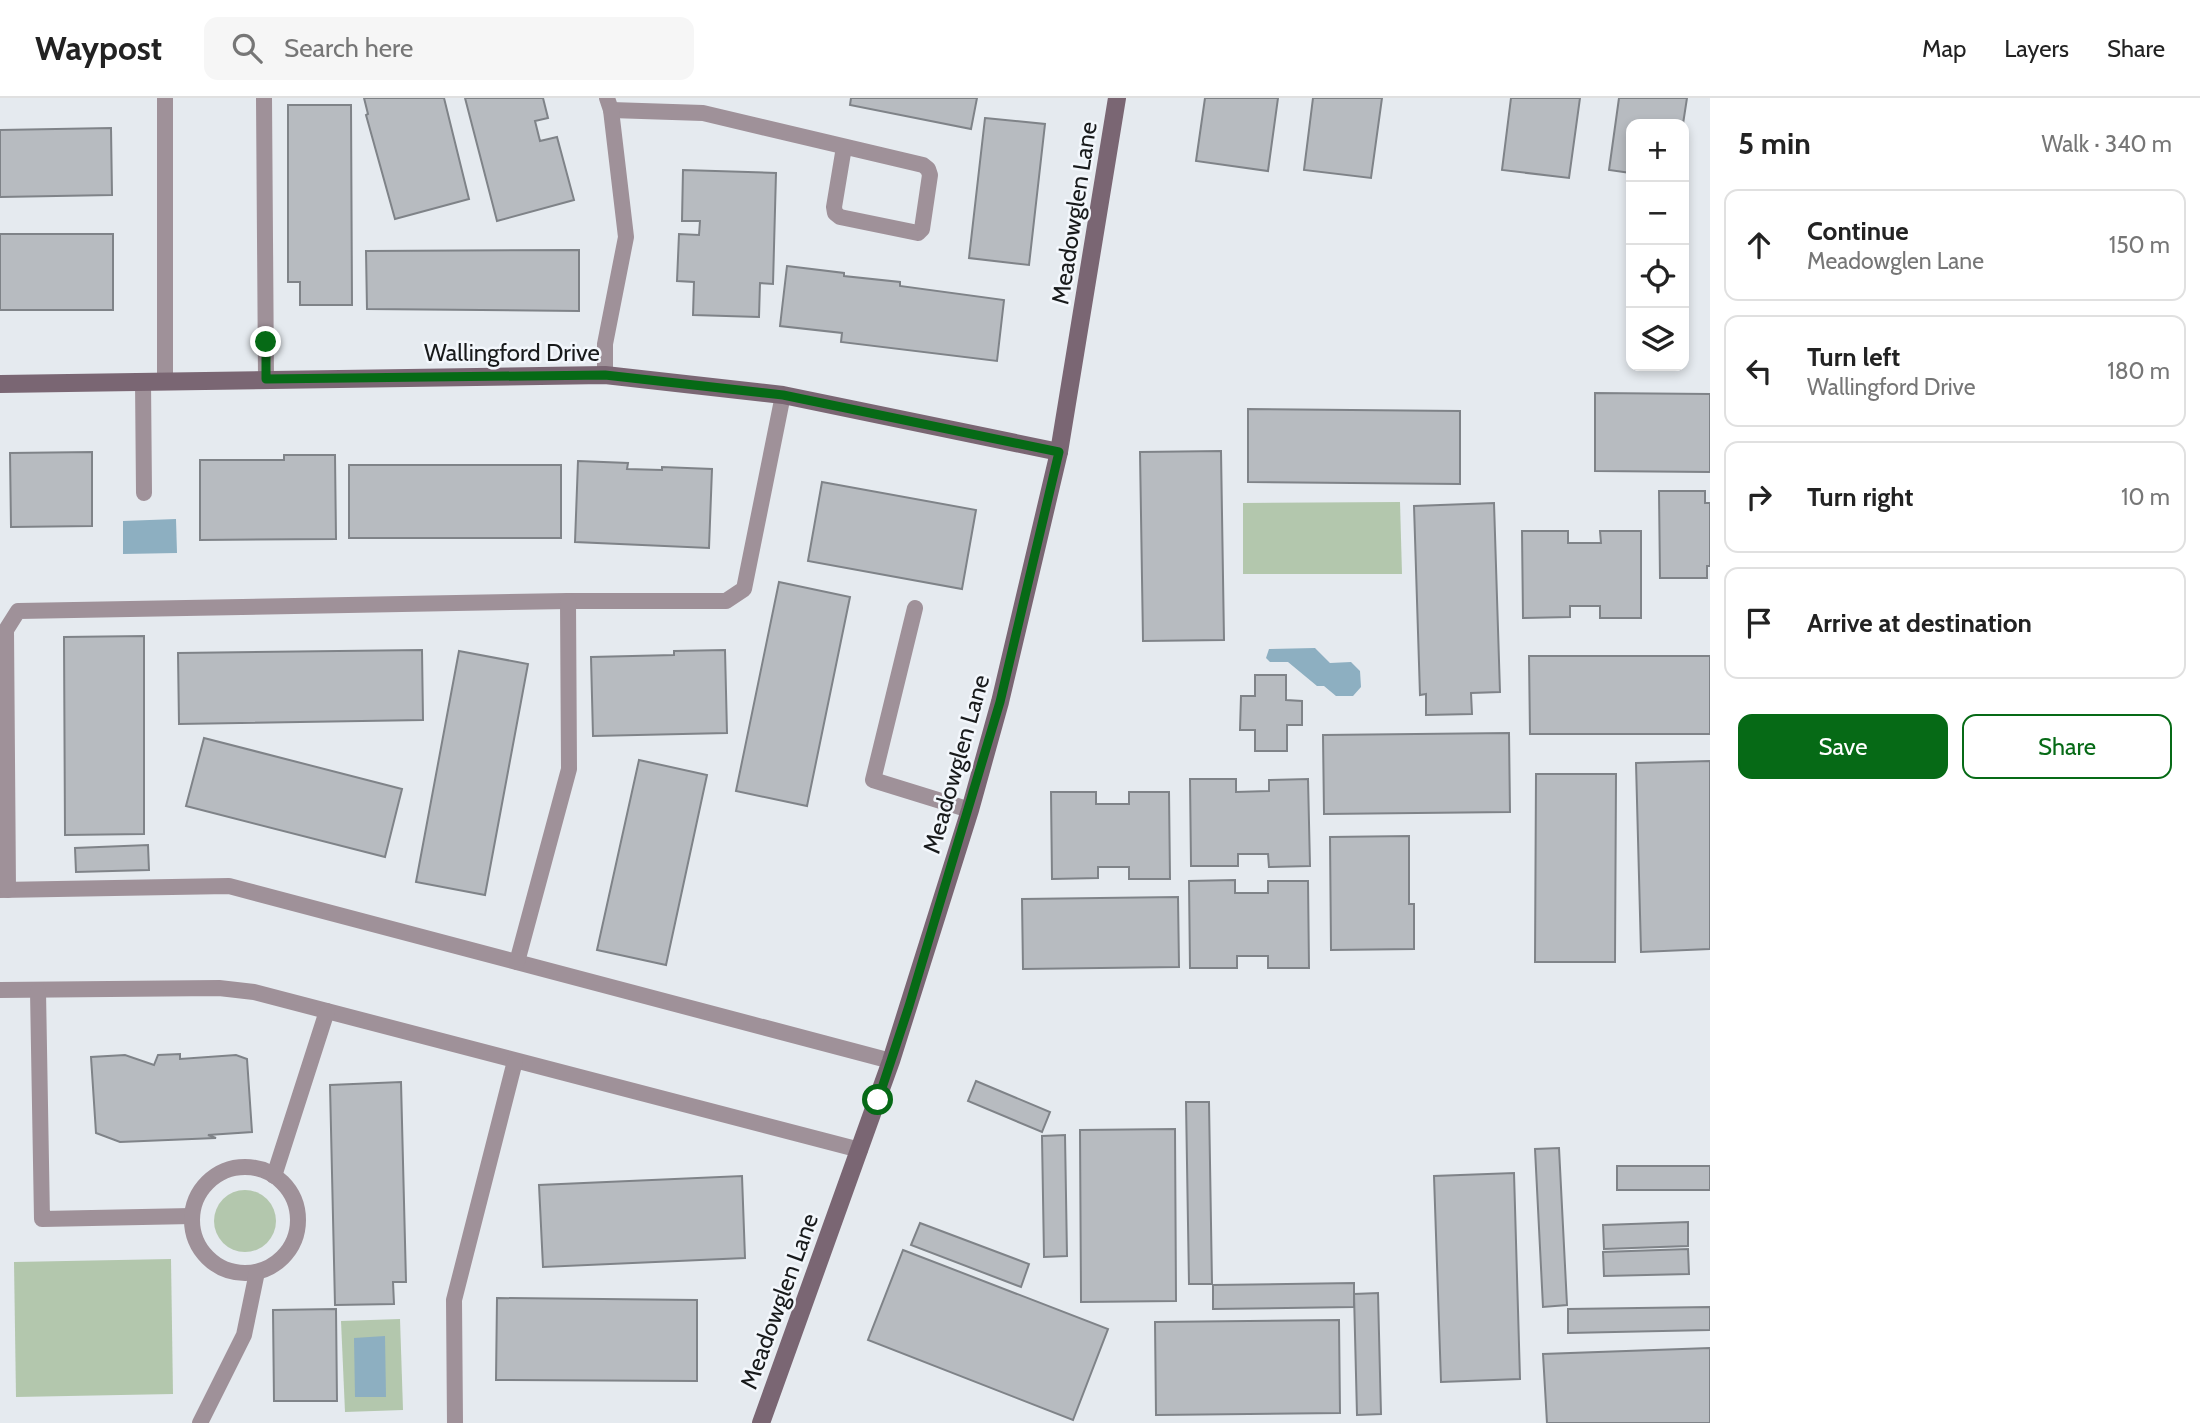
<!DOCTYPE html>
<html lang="en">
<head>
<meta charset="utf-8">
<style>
  body { margin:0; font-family:Cabin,sans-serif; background:#f6f6f6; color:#222 }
  .controls { position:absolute; right:21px; top:21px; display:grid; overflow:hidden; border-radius:14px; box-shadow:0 4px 10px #0003 }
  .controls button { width:63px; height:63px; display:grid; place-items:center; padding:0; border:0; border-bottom:2px solid #e0e0e0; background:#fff; color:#222; font:35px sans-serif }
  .stop { position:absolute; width:21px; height:21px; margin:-16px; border:5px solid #066a16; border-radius:50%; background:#fff }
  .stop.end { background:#066a16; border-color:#fff; box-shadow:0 2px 7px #0008 }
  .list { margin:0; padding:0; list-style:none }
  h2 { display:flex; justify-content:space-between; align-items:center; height:91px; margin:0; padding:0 28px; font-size:30px }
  h2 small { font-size:23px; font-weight:400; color:#767676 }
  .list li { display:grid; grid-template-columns:46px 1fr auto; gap:21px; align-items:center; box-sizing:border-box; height:112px; margin:0 14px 14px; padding:0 14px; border:2px solid #e0e0e0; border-radius:14px }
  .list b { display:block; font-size:26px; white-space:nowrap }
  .list p { margin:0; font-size:23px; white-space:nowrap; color:#767676 }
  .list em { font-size:23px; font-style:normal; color:#767676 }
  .actions { display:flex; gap:14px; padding:21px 28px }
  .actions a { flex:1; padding:16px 0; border:2px solid #066a16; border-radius:14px; text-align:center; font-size:24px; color:#066a16 }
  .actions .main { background:#066a16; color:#fff }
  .icon { flex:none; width:38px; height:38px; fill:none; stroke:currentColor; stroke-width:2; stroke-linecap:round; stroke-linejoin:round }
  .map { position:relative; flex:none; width:1710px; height:1325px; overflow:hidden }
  header { display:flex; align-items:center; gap:42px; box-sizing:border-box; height:98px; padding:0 35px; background:#fff; border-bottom:2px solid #e0e0e0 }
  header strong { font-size:33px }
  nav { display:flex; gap:38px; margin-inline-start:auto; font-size:24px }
  .search { width:490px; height:63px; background:#f6f6f6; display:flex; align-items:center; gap:18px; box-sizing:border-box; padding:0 24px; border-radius:14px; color:#767676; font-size:26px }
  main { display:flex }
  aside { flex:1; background:#fff }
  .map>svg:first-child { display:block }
</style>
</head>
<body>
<header>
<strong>Waypost</strong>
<div class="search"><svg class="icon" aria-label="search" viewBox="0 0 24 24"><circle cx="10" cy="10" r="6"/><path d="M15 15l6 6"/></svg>Search here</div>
<nav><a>Map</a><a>Layers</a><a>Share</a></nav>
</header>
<main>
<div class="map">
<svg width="1710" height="1325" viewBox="0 0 1710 1325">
  <rect width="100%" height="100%" fill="#e5eaef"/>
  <g fill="#b3c7ad">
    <polygon points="1400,404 1402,476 1243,476 1243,405"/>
    <circle cx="245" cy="1123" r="31"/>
    <polygon points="171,1161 173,1296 16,1299 14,1164"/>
    <polygon points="400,1221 403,1312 345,1314 341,1223"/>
  </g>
  <g fill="#8dafc1">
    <polygon points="176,421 177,455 123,456 123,423"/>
    <polygon points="1315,550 1330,565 1351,564 1360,573 1361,589 1353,598 1336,598 1324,588 1317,588 1288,564 1270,564 1266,560 1269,551"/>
    <polygon points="385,1238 386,1299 355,1299 354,1240"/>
  </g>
  <g fill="#b7bbc0" stroke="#7f8388" stroke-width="2">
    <polygon points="364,0 444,0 469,101 395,121 366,17 368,16"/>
    <polygon points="465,0 543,0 548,20 535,23 540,43 557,39 574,102 497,123"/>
    <polygon points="851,0 977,0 971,31 850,7"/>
    <polygon points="1205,0 1278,0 1268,73 1196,63"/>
    <polygon points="1313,0 1382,0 1371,80 1304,72"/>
    <polygon points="1511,0 1580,0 1569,80 1502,72"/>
    <polygon points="1619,0 1687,0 1683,26 1631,26 1631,75 1609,72"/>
    <polygon points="288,7 351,7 352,207 300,207 300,184 288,184"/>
    <polygon points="985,20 1045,26 1029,167 969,160"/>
    <polygon points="111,30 112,97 0,99 0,32"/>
    <polygon points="683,72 776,75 773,186 760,185 759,219 693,217 694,184 677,183 679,136 699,137 700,123 682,123"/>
    <rect x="0" y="136" width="113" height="76"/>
    <polygon points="579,152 579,213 367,211 366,153"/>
    <polygon points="787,168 844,175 844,178 900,184 900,188 1004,202 997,263 841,244 842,235 780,228"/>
    <polygon points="1595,295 1710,296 1710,374 1595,373"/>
    <polygon points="1248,311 1460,313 1460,386 1248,384"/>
    <polygon points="1221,353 1224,542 1143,543 1140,354"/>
    <polygon points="92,354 92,428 11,429 10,355"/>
    <polygon points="284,357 335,357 336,441 200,442 200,362 284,362"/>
    <polygon points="578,363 628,365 627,371 662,372 662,369 712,371 709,450 575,444"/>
    <rect x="349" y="367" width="212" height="73"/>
    <polygon points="822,384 976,412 962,491 808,463"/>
    <polygon points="1659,393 1705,393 1705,405 1710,405 1710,468 1707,468 1707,480 1660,480"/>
    <polygon points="1494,405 1500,594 1471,595 1472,616 1426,617 1426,596 1420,597 1414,408"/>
    <polygon points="1522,433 1568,433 1568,445 1601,445 1600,433 1641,433 1641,520 1600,520 1600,508 1570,508 1570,519 1523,520"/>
    <polygon points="779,484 850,499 807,708 736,693"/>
    <polygon points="144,538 144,736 65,737 64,539"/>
    <polygon points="422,552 423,622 179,626 178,555"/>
    <polygon points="725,552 727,635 593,638 591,559 674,557 674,553"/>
    <polygon points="459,553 528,566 485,797 416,784"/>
    <polygon points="1529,558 1710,558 1710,636 1530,636"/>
    <polygon points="1255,577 1286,577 1286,602 1302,603 1302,627 1287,627 1287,653 1255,653 1255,632 1240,632 1241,598 1255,598"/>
    <polygon points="1509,635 1510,714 1324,716 1323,637"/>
    <polygon points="204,640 402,691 385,759 186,708"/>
    <polygon points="639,662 707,677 666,867 597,852"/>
    <polygon points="1710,663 1710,851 1641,854 1636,665"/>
    <polygon points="1536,676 1616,676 1615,864 1535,864"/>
    <polygon points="1190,681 1236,681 1236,694 1269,693 1269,682 1308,681 1310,768 1269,769 1268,756 1238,756 1238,768 1191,768"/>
    <polygon points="1051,694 1096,694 1096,706 1129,706 1129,694 1169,694 1170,781 1129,781 1129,769 1098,769 1098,780 1052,781"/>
    <polygon points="1409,738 1409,806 1414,806 1414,851 1331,852 1330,739"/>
    <polygon points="148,747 149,772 76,774 75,750"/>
    <polygon points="1235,782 1235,795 1268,795 1268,783 1308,783 1309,870 1268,870 1268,858 1237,858 1237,870 1190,870 1189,783"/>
    <polygon points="1178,799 1179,869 1023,871 1022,801"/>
    <polygon points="180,956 180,961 236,957 247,961 252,1034 208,1037 216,1040 120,1044 96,1035 91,959 125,957 154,967 158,957"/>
    <polygon points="976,983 1050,1014 1042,1034 968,1003"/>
    <polygon points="401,984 406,1184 393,1184 394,1206 335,1207 330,987"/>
    <polygon points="1186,1004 1209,1004 1212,1186 1189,1186"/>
    <polygon points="1175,1031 1176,1203 1081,1204 1080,1032"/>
    <polygon points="1065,1037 1067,1158 1044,1159 1042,1038"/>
    <polygon points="1559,1050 1567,1207 1543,1209 1535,1051"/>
    <rect x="1617" y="1068" width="93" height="24"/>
    <polygon points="1514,1075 1520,1281 1441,1284 1434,1078"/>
    <polygon points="742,1078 745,1160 543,1169 539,1087"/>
    <polygon points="1688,1124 1688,1148 1604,1151 1603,1127"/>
    <polygon points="920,1125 1029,1166 1021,1189 911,1147"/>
    <polygon points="1688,1151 1689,1176 1604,1178 1603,1154"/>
    <polygon points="903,1152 1108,1231 1073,1322 868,1242"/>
    <polygon points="1354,1185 1354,1209 1213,1211 1213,1187"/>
    <polygon points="1378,1195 1381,1316 1357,1317 1354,1196"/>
    <polygon points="497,1200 697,1202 697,1283 496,1282"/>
    <polygon points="1710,1209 1710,1232 1568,1235 1568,1211"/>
    <polygon points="336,1211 337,1303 274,1303 273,1212"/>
    <polygon points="1339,1222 1340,1315 1156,1317 1155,1224"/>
    <polygon points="1710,1250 1710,1325 1547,1325 1543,1256"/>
  </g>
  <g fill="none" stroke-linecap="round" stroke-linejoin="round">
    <g stroke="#9f9199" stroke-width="16">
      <polyline points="165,0 165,282"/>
      <polyline points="264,0 266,281"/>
      <polyline points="611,12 703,15 923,67 928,71 930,77 922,131 918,135 840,119 835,115 834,109 844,49"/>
      <polyline points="605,277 605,246 626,139 611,12 607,0"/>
      <polyline points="143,283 144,395"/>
      <polyline points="915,510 873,682 970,712"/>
      <polyline points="0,792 229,788 891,963"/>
      <polyline points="8,792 6,532 18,513 568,503 726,503 744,491 783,297"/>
      <polyline points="517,864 569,671 568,503"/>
      <polyline points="0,892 219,890 254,894 860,1052"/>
      <polyline points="38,893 42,1121 192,1118"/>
      <circle cx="245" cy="1122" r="53"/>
      <polyline points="274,1078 327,913"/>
      <polyline points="200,1325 244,1237 257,1174"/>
      <polyline points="455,1325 454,1202 515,963"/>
    </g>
    <g stroke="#7a6673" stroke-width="18">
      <polyline points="0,286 605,277 783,297 1059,354"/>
      <polyline points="761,1325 891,963 970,712 1000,604 1059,354 1117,0"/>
    </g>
  </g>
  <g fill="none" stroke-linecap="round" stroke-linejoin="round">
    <polyline stroke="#066a16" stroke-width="9" points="266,244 266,281 605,277 783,297 1059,354 1000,604 909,908 878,1002"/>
  </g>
  <g text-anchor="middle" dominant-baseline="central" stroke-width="5" stroke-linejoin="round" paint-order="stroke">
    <g font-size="24" fill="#181a1b" stroke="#f3f7fc">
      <text transform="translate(1074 115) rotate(-81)">Meadowglen Lane</text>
      <text x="512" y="254">Wallingford Drive</text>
      <text transform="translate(956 666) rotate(-74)">Meadowglen Lane</text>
      <text transform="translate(779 1203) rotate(-70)">Meadowglen Lane</text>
    </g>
  </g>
</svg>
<div class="controls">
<button>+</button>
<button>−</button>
<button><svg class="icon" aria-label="locate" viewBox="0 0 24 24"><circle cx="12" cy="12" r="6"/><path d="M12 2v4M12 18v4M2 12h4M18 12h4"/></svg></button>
<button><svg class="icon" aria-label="layers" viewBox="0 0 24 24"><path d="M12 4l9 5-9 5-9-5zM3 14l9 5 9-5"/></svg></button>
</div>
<div class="stop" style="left:878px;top:1002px"></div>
<div class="stop end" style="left:266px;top:244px"></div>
</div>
<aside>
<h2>5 min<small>Walk · 340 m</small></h2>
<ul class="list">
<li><svg class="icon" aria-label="ahead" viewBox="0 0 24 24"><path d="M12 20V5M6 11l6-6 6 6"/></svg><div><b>Continue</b><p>Meadowglen Lane</p></div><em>150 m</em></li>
<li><svg class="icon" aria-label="left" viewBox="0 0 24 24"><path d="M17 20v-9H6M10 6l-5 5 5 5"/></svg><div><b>Turn left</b><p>Wallingford Drive</p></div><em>180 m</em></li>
<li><svg class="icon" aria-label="right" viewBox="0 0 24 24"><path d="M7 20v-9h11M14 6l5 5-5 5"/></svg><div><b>Turn right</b></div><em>10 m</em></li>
<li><svg class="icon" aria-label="arrive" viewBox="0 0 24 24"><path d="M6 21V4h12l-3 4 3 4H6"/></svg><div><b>Arrive at destination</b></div></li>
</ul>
<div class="actions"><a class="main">Save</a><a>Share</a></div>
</aside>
</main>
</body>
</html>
